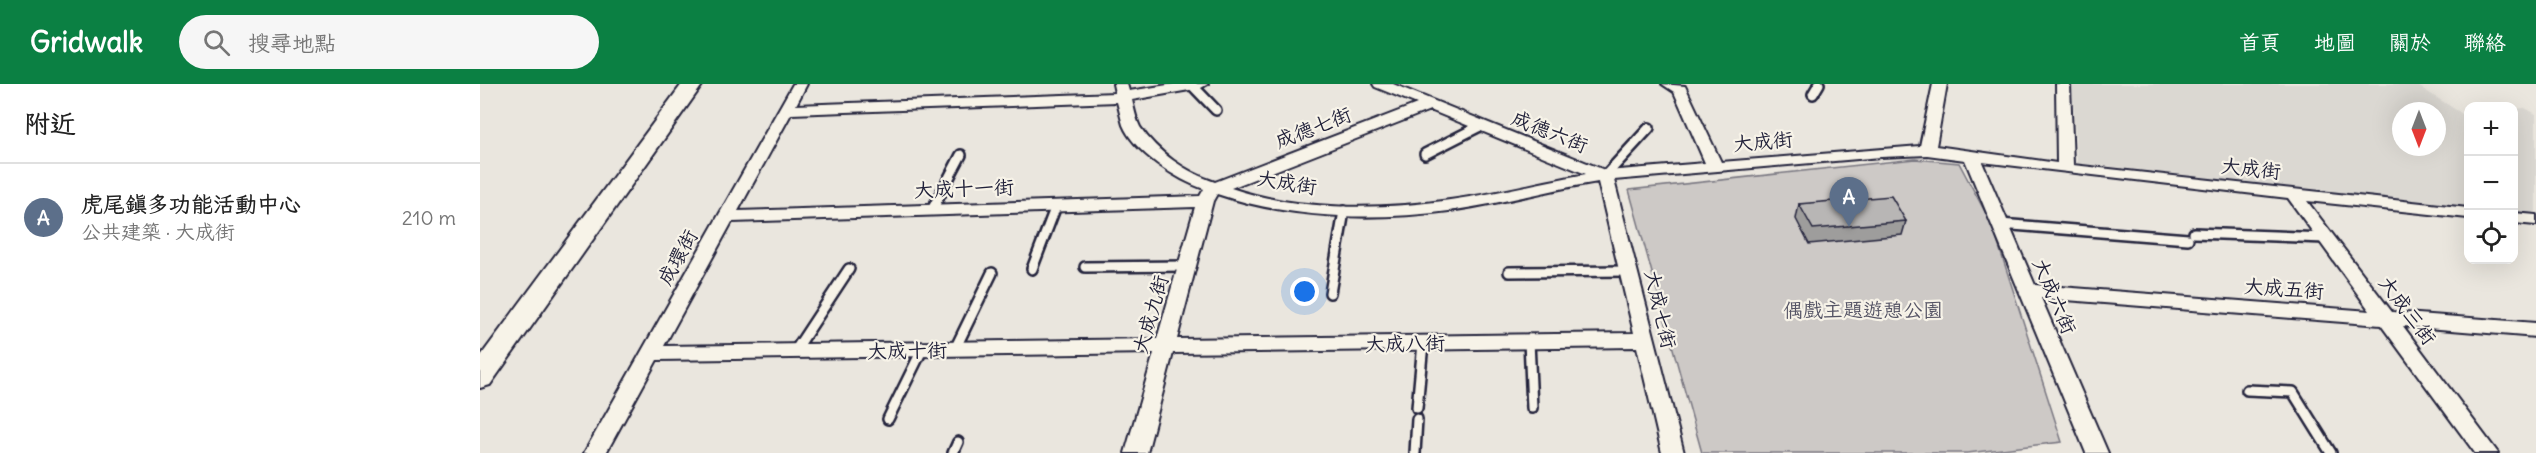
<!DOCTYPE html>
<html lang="zh-TW">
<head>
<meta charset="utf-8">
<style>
  body { margin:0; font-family:Delius,"LXGW WenKai TC",sans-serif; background:#f6f6f6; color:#222 }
  .controls { position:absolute; right:18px; top:18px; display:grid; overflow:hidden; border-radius:12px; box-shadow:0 6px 24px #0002 }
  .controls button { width:54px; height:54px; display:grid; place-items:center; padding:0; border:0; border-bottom:2px solid #e0e0e0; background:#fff; color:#222; font:30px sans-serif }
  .compass { position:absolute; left:1912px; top:18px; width:54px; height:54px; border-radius:50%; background:#fff; box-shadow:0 6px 24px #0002; rotate:180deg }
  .you { position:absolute; left:825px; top:208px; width:21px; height:21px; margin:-15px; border:4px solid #fff; border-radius:50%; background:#1a73e8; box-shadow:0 0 0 9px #1a73e833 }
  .badge { display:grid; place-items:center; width:39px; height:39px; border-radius:50%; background:#0b8043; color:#fff; font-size:20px; font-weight:700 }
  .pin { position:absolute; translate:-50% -50px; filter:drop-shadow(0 2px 3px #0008) }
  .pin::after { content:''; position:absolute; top:32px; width:21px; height:18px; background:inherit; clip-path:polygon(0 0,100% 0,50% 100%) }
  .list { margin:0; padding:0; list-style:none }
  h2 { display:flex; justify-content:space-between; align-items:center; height:78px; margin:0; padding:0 24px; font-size:26px }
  h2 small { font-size:20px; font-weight:400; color:#767676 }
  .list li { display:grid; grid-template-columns:39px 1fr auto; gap:18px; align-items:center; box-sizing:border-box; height:108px; padding:0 24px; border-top:2px solid #e0e0e0 }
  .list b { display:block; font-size:22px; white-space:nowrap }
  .list p { margin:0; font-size:20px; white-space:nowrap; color:#767676 }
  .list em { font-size:20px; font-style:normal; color:#767676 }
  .icon { flex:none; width:33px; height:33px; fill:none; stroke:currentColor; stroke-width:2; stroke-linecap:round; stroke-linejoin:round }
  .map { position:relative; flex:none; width:2056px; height:369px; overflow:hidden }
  header { display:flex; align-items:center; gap:36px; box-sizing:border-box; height:84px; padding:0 30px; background:#0b8043; color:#fff }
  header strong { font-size:28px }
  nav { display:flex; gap:33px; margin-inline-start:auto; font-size:21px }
  .search { width:420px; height:54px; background:#f6f6f6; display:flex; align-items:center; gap:15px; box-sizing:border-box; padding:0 21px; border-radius:33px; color:#767676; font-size:22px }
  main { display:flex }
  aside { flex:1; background:#fff }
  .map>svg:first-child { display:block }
</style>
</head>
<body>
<header>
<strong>Gridwalk</strong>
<div class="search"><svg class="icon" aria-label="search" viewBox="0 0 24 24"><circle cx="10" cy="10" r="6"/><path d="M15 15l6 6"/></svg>搜尋地點</div>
<nav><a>首頁</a><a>地圖</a><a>關於</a><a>聯絡</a></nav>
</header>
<main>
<aside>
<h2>附近<small></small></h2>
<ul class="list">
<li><span class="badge" style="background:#5c6f8a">A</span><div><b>虎尾鎮多功能活動中心</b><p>公共建築 · 大成街</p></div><em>210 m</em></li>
</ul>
</aside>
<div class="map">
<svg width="2056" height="369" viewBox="0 0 2056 369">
  <rect width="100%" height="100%" fill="#eae6de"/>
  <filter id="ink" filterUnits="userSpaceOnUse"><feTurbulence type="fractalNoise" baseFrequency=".0167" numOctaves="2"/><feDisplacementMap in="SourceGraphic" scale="12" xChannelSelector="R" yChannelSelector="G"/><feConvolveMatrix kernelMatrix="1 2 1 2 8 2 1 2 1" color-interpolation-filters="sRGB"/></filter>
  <g filter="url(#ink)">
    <g fill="#dbd8d2" fill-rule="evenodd">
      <path d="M1592,0H1935L1984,31H1988V123L1597,79ZM1921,27H1957V63H1921Z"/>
      <polygon points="2045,24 2056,30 2056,130 2034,128 2034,25"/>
    </g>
    <polygon fill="#cdc9c6" stroke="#787680" stroke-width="1.5" points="1435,75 1479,79 1512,141 1582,358 1487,369 1222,369 1149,106"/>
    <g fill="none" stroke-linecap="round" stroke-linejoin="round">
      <defs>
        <g id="lane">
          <polyline points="711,0 736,26"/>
          <polyline points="1333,10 1339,0"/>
          <polyline points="945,70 1000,42"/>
          <polyline points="1125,92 1169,44"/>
          <polyline points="452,126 481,71"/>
          <polyline points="1520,140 1708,155"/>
          <polyline points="1714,149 1845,154"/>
          <polyline points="605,183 707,182"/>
          <polyline points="552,185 576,122"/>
          <polyline points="1029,188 1149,187"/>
          <polyline points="850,209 864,127"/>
          <polyline points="1049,257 1052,324"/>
          <polyline points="475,265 512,189"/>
          <polyline points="315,267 369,185"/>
          <polyline points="1767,306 1813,308 1851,369"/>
          <polyline points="937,324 943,259"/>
          <polyline points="408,335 442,266"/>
          <polyline points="473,369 478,358"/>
          <polyline points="935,369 937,335"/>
        </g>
        <g id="street">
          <path d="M313,0H327L316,21L635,9L633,0H647L649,7L694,0H728L721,4L652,16C654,24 656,35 660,43C678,69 706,88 735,98L937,20L895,3L893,0H913L1127,87L1225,79L1194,8L1182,0L1205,2L1241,78L1440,62L1453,0H1467L1456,62L1577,79L1576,0H1590L1593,81L1988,124V134L1827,117L1912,228L2056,239V253L1923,242L2018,369H1995L1901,241L1561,214L1628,369H1606L1485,76L1447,71L1401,73L1134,96L1204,369H1182L1157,263L693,269L667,369H645L674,269L177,276L126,369H104ZM637,18C639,25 641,34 643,41C654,68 697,96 724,105L720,112L258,127L311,30ZM950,26L1106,90C1060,98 1016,110 970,116C900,126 819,127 751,104ZM1502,78L1808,114L1890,227L1555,201ZM1118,98L1154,249L697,255L733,117L737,110C810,135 893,137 969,127C1019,120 1068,106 1118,98ZM715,123L677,255L184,262L252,138Z"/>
          <polygon points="2034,129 2056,131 2056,141 2034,139"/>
        </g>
        <polygon id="secondary" points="202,0 223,0 10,301 0,304 0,273"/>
      </defs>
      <use href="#lane" stroke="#22223b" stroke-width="14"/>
      <use href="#street" stroke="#22223b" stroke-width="4"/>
      <use href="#secondary" stroke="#22223b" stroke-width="4"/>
      <use href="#lane" stroke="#f7f3e8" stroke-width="9"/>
      <use href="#street" fill="#f7f3e8" fill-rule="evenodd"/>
      <use href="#secondary" fill="#f7f3e8" fill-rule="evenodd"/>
    </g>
    <polygon fill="#9e9d9c" stroke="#22223b" stroke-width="1.5" points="1319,120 1426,137 1422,151 1329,160 1316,135"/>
    <polygon fill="#b8b6b5" stroke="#22223b" stroke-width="1.5" points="1411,112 1426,137 1333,145 1319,120"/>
  </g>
  <g text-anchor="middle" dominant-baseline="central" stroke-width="4.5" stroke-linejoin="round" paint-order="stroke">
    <g font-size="20" fill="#22223b" stroke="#f7f3e8">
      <text transform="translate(833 43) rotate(-21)">成德七街</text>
      <text transform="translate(1070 47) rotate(22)">成德六街</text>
      <text transform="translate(1283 57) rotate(-5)">大成街</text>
      <text transform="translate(1771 84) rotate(6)">大成街</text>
      <text transform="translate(807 98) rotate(9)">大成街</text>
      <text transform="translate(484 104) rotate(-2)">大成十一街</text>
      <text transform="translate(197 173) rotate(-61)">成環街</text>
      <text transform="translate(1804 204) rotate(4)">大成五街</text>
      <text transform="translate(1575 212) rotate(67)">大成六街</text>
      <text transform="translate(1181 225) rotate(77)">大成七街</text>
      <text transform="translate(1928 226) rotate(53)">大成三街</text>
      <text transform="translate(670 230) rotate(-74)">大成九街</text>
      <text transform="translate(925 259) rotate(-1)">大成八街</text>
      <text transform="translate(427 266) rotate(-1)">大成十街</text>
    </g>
    <g font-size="20" fill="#555465" stroke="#f7f3e8">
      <text x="1383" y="225">偶戲主題遊憩公園</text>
    </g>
  </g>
</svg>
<div class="controls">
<button>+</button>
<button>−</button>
<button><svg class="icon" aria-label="locate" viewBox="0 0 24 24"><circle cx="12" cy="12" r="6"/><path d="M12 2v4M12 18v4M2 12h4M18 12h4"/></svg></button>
</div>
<svg class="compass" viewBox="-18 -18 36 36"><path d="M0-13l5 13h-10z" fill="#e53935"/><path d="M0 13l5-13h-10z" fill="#767676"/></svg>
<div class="you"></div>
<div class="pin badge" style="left:1369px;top:143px;background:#5c6f8a">A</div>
</div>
</main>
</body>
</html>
